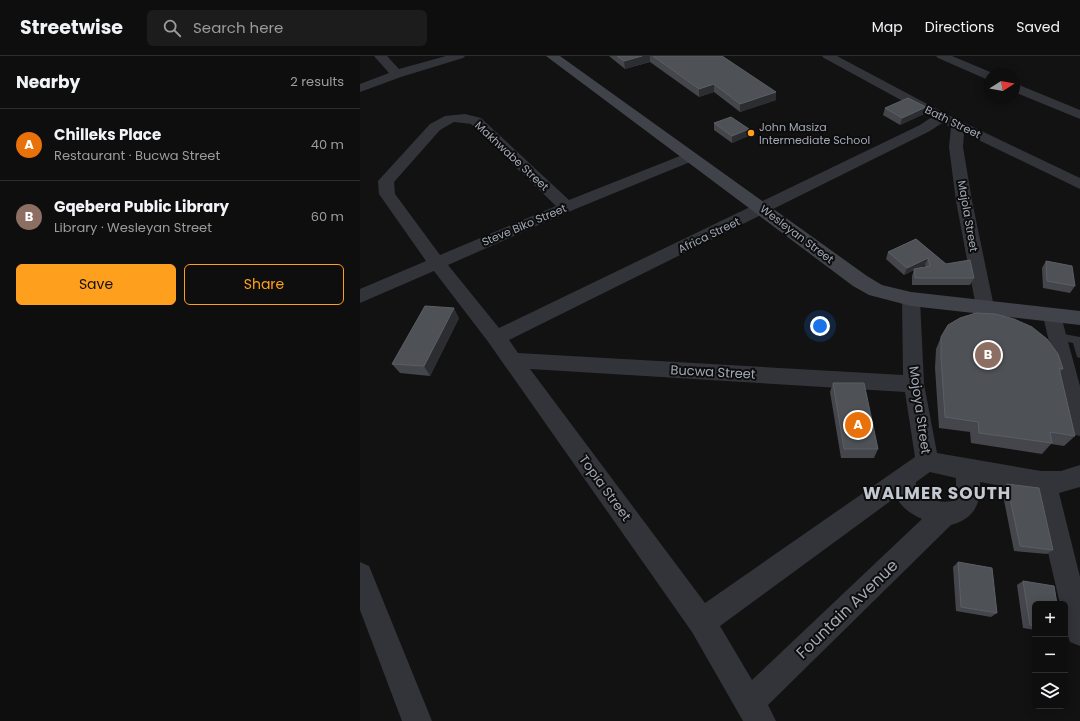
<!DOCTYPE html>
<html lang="en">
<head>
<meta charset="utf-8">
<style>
  body { margin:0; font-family:Poppins,sans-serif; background:#1c1c1c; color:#f1f3f6 }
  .controls { position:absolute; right:12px; bottom:12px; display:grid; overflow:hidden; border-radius:6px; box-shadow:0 2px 10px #0003 }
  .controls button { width:36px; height:36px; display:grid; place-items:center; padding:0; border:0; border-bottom:1px solid #2e2e2e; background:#0e0e0e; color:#f1f3f6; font:20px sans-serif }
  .compass { position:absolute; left:624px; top:12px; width:36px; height:36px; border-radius:50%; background:#0e0e0e; box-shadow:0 2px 10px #0003; rotate:79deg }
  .you { position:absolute; left:460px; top:270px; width:14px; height:14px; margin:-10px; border:3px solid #fff; border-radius:50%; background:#1a73e8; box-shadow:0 0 0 6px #1a73e833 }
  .badge { display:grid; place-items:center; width:26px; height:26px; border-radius:50%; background:#ff9f1e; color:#fff; font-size:13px; font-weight:700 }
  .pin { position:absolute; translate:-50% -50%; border:2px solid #fff; box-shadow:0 1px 4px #0006 }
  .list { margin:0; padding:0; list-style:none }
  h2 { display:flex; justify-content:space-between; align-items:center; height:52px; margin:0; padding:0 16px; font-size:17px }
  h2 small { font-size:13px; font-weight:400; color:#9b9c9e }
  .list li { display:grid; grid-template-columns:26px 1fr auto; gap:12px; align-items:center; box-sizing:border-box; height:72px; padding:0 16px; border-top:1px solid #2e2e2e }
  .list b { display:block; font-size:15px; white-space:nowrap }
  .list p { margin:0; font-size:13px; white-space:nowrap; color:#9b9c9e }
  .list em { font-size:13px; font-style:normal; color:#9b9c9e }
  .actions { display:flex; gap:8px; padding:12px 16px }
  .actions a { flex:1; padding:9px 0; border:1px solid #ff9f1e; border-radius:6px; text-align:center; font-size:14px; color:#ff9f1e }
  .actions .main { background:#ff9f1e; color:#111 }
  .icon { flex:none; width:22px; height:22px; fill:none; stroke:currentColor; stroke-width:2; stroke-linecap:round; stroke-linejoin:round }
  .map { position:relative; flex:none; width:720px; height:665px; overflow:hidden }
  header { display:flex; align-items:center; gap:24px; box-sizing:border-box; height:56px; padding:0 20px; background:#0e0e0e; border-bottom:1px solid #2e2e2e }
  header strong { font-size:19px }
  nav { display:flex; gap:22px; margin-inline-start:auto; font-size:14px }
  .search { width:280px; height:36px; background:#1c1c1c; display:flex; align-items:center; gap:10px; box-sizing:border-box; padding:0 14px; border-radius:6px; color:#9b9c9e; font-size:15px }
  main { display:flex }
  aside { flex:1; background:#0e0e0e }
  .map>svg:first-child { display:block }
</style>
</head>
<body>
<header>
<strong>Streetwise</strong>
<div class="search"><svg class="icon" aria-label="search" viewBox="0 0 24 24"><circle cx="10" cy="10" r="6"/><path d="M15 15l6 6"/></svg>Search here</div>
<nav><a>Map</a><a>Directions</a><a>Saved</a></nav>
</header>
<main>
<aside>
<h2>Nearby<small>2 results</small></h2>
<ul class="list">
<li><span class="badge" style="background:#e8710a">A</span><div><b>Chilleks Place</b><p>Restaurant · Bucwa Street</p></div><em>40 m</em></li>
<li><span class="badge" style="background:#8d6e63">B</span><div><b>Gqebera Public Library</b><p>Library · Wesleyan Street</p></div><em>60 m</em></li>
</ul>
<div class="actions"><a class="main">Save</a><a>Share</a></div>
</aside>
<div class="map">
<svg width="720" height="665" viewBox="0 0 720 665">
  <rect width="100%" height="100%" fill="#121213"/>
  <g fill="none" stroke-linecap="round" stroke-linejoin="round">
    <polygon fill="#323439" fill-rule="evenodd" points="698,277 720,281 720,302 717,301 713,287 695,283 693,281 695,279"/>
    <g fill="#323439" fill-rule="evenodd">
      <polygon points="14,0 27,0 39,13 86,0 105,0 103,2 41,21 0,36 0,28 29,17"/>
      <path d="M462,0H477L586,58L720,122V133L604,77L603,91L612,145L634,251L632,256L625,258L618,256L616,251L596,145L589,91L591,71L582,67L570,75L149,284L158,297L543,319L542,243L544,238L551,236L558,238L560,243L564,328L577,397L681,415H701L720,409V431L699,437L720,521V590L710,586L705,571V548H700L674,436L620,426C621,448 614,463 591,469L408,649L416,665H383L332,576L129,287L74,215L0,247V233L66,205L19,138L18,125L70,68L85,60L105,58L121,62L209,144L325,98L330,97L335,98L337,101L335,104L213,154L88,209L139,272L560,69L572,61L464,2ZM94,66L111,68L196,150L80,199L35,138L34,126L80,74ZM170,313L545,336L555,401L345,547ZM570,416L596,422V439L592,445C577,448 567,442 556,432V426ZM536,441C542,452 551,458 562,463L392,624L360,570Z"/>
      <polygon points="576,0 592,0 635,18 630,18 630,24 626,23 578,2"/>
      <polygon points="654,27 720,54 720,63 654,36"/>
      <polygon points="692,253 699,255 701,260 720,330 720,380 712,378 709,371 683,260 685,255"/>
      <polygon points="0,506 9,510 72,665 42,665 0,554"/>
    </g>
    <polygon fill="#404349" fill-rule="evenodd" points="186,0 200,0 507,220 522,229 551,236 720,255 720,269 551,250 509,239 493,230"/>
  </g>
  <g fill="#44464b" fill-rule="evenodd">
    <polygon points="249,0 362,0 416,44 380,56 354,36 339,41 290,6 265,13"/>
    <polygon points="525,52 564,58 540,69 523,59"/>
    <polygon points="354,67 388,80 372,87 354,74"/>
    <path d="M556,183L586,208L614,222L610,229H552V220L554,214L544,219L526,203L528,196ZM565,209L566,211L559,212Z"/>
    <polygon points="686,205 715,230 710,237 683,232 682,212"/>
    <polygon points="99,262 70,320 40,317 32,308"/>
    <polygon points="581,281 703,313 700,316 715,380 704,390 691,388 682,398 611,387 610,376 579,372 575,312 576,293"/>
    <polygon points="473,327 518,393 514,402 481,402 470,336"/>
    <polygon points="647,428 693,494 687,498 654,495 642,434"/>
    <polygon points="598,506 637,557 631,561 596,555 593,511"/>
    <polygon points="663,525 675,548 675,574 663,572 657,529"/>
  </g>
  <g fill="#2c2d30">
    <polygon points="282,0 290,0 290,6 265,13 264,5"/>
    <polygon points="354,28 354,36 339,41 339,33"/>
    <polygon points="416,36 416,44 380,56 380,48"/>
    <polygon points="566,51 564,58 540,69 542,62"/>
    <polygon points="389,73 388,80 372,87 372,80"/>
    <polygon points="568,202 565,209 555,214 554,213 554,214 544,219 547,212"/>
    <polygon points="94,252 99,262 70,320 64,310"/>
  </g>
  <g fill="#4e5156" stroke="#5b5f65">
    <polygon points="257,0 282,0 264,5"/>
    <polygon points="293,0 362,0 416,36 380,48 354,28 339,33"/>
    <polygon points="548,42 566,51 542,62 525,52"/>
    <polygon points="371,61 389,73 372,80 354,67"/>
    <polygon points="556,183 586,208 610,204 614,222 555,222 554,213 570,210 568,202 547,212 528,196"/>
    <polygon points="686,205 712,210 715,230 687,225"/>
    <polygon points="65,250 94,252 64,310 32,308"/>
    <polygon points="616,257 635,258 654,263 672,271 687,283 698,298 703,313 699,312 715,380 690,376 692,387 619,377 618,366 585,361 581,301 581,281 588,269 600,262"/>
    <polygon points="473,327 504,327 518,393 484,393"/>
    <polygon points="647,428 679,432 693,494 660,490"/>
    <polygon points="598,506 632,512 637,557 601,551"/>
    <polygon points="663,525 694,530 697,548 675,548 675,570 670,569"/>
  </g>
  <circle fill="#ff9f1e" stroke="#0d0d0e" stroke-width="1.5" cx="391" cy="77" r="4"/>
  <g text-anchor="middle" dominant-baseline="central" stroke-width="4" stroke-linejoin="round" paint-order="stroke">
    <g font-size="11" fill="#a2a9b5" stroke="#0d0d0e">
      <text transform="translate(593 66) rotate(26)">Bath Street</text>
      <text transform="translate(152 100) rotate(43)">Makhwabe Street</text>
      <text transform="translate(608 160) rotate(80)">Majola Street</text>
      <text transform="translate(164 169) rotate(-23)">Steve Biko Street</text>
      <text transform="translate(437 178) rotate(37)">Wesleyan Street</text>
      <text transform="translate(349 179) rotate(-26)">Africa Street</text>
    </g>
    <g font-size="11" fill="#a2a9b5" stroke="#0d0d0e" text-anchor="start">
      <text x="399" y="71">John Masiza<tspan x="399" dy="13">Intermediate School</tspan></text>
    </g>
    <g font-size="13" fill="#a2a9b5" stroke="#0d0d0e">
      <text transform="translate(353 316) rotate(3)">Bucwa Street</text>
      <text transform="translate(560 354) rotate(82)">Mojoya Street</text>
      <text transform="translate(245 432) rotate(54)">Topia Street</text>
    </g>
    <g font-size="16" fill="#a2a9b5" stroke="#0d0d0e">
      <text transform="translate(487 553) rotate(-44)">Fountain Avenue</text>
    </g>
    <g font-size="17" font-weight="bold" letter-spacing="1" fill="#c3c8d1" stroke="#0d0d0e">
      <text x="577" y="437">WALMER SOUTH</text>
    </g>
  </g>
</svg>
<div class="controls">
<button>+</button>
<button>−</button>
<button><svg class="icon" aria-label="layers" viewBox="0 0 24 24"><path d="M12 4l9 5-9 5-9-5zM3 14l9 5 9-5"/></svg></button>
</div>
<svg class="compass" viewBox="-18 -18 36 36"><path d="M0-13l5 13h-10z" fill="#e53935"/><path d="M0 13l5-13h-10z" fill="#9b9c9e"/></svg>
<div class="you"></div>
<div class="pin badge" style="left:498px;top:369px;background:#e8710a">A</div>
<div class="pin badge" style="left:628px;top:299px;background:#8d6e63">B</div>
</div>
</main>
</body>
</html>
